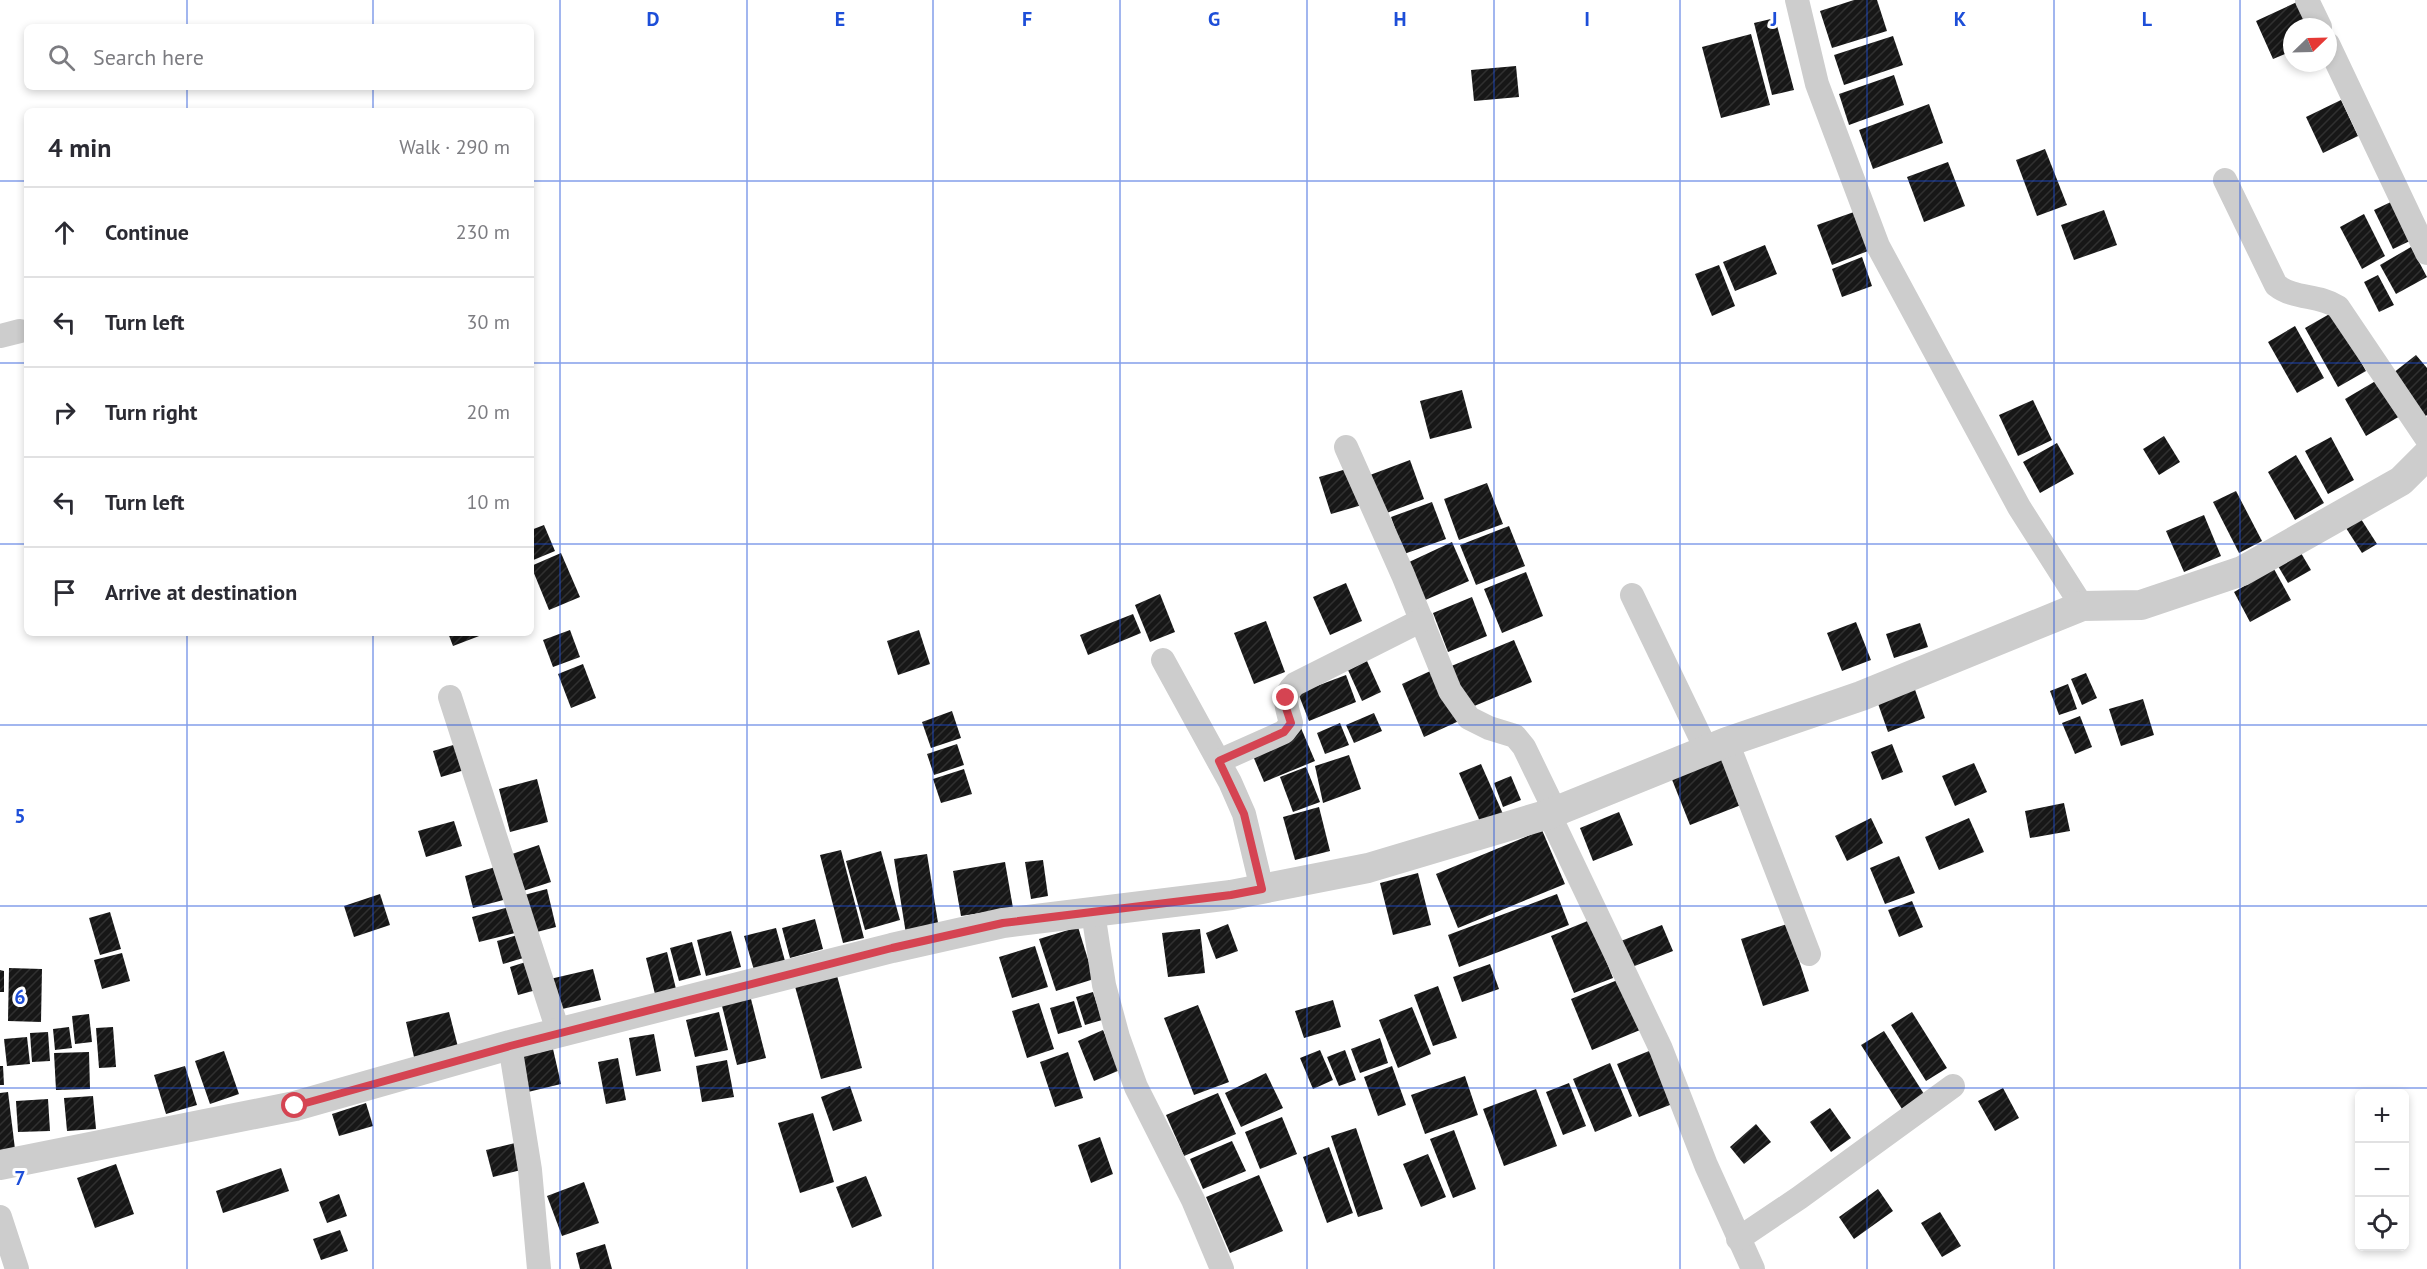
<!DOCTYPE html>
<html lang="en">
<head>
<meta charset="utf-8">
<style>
  body { margin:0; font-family:"PT Sans",sans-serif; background:#f2f2f3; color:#2b2b33 }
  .controls { position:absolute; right:18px; bottom:18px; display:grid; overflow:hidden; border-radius:9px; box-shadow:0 3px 9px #0003 }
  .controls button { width:54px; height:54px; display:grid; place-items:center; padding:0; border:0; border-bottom:2px solid #e1e1e2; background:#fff; color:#2b2b33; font:30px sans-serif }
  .compass { position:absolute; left:2283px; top:18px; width:54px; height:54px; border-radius:50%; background:#fff; box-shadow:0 3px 9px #0003; rotate:67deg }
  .stop { position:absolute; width:18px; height:18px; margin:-14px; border:4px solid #d54452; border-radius:50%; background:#fff }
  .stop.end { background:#d54452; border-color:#fff; box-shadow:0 2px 6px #0008 }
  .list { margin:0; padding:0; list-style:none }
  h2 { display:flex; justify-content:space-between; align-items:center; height:78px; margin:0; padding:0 24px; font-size:26px }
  h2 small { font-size:20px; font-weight:400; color:#7c7c81 }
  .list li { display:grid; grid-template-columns:39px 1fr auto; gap:18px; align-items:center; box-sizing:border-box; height:90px; padding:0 24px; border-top:2px solid #e1e1e2 }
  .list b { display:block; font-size:22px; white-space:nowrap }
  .list em { font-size:20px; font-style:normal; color:#7c7c81 }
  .icon { flex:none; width:33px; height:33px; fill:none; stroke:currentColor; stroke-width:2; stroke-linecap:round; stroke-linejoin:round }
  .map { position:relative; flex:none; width:2427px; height:1269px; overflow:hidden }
  .search { position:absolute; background:#fff; box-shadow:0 3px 9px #0003; left:24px; top:24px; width:510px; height:66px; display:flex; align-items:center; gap:15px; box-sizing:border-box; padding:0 21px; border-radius:9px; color:#7c7c81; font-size:22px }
  .panel { position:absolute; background:#fff; box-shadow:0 3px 9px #0003; left:24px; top:108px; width:510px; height:528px; border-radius:9px }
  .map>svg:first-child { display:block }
</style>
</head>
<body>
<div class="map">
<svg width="2427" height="1269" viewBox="0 0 2427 1269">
  <defs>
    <pattern id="building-hatch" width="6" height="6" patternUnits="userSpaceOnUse" patternTransform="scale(1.5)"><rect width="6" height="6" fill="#171717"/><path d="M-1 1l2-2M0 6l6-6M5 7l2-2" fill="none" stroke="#303030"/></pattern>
  </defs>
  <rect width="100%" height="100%" fill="#fff"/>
  <g fill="url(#building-hatch)">
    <polygon points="1854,0 1877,0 1887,31 1832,48 1820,11"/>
    <polygon points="2297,2 2308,27 2292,27 2292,51 2273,59 2256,21"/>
    <polygon points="1775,18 1794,90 1772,95 1754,23"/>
    <polygon points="1751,34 1770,105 1721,118 1702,47"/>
    <polygon points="1893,36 1903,65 1844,85 1834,55"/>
    <polygon points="1516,66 1519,97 1474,101 1471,70"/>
    <polygon points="1894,75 1904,105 1849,125 1839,94"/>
    <polygon points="2341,100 2358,136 2323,153 2306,117"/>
    <polygon points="1929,104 1943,143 1873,169 1859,130"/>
    <polygon points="2045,149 2067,205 2037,216 2016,160"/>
    <polygon points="1948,162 1965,206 1924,222 1907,177"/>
    <polygon points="2395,200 2414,239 2393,249 2374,210"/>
    <polygon points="2104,210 2117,245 2074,260 2061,225"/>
    <polygon points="1854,212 1868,251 1832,265 1817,225"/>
    <polygon points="2364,214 2385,256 2362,269 2340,227"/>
    <polygon points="1765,245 1777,274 1735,291 1723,262"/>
    <polygon points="2411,247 2427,277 2396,294 2380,265"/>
    <polygon points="1862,257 1872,286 1842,297 1832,269"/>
    <polygon points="1719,265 1735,306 1712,316 1695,274"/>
    <polygon points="2378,275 2394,305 2379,312 2364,282"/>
    <polygon points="2333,312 2366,371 2338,387 2305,328"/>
    <polygon points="2295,326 2324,378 2297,393 2268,342"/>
    <polygon points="2416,355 2427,368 2427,415 2421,420 2388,377"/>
    <polygon points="2379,379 2400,416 2366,436 2345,399"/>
    <polygon points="1462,390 1472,428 1430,439 1420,401"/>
    <polygon points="2033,400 2052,440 2018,456 1999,415"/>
    <polygon points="2164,436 2180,462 2159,475 2143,449"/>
    <polygon points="2331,437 2354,480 2328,494 2305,451"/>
    <polygon points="2057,443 2074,474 2040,493 2023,462"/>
    <polygon points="2296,455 2324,503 2295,520 2268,472"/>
    <polygon points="1410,460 1424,499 1384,514 1370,475"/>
    <polygon points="1350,468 1362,505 1331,514 1319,477"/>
    <polygon points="1487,483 1503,524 1459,540 1444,499"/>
    <polygon points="2236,491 2262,541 2239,553 2213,502"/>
    <polygon points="1432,502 1446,539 1404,554 1391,517"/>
    <polygon points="2204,515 2221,556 2184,572 2166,531"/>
    <polygon points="2361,519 2377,544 2362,553 2346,528"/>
    <polygon points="544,525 555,551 531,561 531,530"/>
    <polygon points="1509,526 1525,566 1476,585 1460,545"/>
    <polygon points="1452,542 1469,581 1423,601 1407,563"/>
    <polygon points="561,553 580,597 549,610 531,566"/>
    <polygon points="2301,553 2311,570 2288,583 2278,566"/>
    <polygon points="2274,569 2291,600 2250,622 2234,592"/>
    <polygon points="1526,572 1543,616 1502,633 1484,589"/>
    <polygon points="1346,583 1362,621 1330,635 1313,597"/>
    <polygon points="1160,594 1175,632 1150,642 1135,605"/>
    <polygon points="1472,597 1487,636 1448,652 1433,613"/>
    <polygon points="1133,614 1141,633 1088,655 1080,635"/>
    <polygon points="1266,621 1285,672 1254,684 1234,633"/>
    <polygon points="1856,622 1871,660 1842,671 1827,633"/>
    <polygon points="1920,623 1928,647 1894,658 1886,634"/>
    <polygon points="570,630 580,657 553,667 543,640"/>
    <polygon points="919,630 930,664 898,675 887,641"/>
    <polygon points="448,633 487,633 453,646"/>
    <polygon points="1514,640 1532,682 1467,709 1449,667"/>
    <polygon points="1367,661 1381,692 1362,701 1348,670"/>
    <polygon points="583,664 596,698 571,708 558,674"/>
    <polygon points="1437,668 1459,721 1424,737 1402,684"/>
    <polygon points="2086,673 2097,698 2082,705 2071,679"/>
    <polygon points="1346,675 1356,702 1309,721 1298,693"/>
    <polygon points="1913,684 1925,718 1888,732 1876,698"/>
    <polygon points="2068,684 2077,709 2059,715 2050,691"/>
    <polygon points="2143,699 2154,735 2121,746 2109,709"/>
    <polygon points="952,711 961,738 931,748 922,722"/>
    <polygon points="1374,713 1382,731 1354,743 1346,725"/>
    <polygon points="2080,716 2092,747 2075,754 2062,723"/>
    <polygon points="1340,723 1349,745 1325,754 1317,733"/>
    <polygon points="1301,728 1315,761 1264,782 1250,749"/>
    <polygon points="460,743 468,769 441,777 433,751"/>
    <polygon points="957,744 964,765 934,775 927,754"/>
    <polygon points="1892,744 1903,772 1882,780 1871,752"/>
    <polygon points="1721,752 1741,805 1690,825 1669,772"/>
    <polygon points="1349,755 1361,789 1323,803 1315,766"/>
    <polygon points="1974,763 1987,792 1955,806 1942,776"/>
    <polygon points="1481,764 1503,814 1481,824 1459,773"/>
    <polygon points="1306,767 1320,802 1293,812 1280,777"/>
    <polygon points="964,769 972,794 941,803 933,779"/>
    <polygon points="1511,776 1521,800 1503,807 1494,783"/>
    <polygon points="537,779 548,822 510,832 499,789"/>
    <polygon points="2064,803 2070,831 2030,838 2025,811"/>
    <polygon points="1319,807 1330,851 1295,860 1283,817"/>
    <polygon points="1619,812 1633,845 1593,861 1580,828"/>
    <polygon points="1871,818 1883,843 1847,861 1835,836"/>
    <polygon points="1969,818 1984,852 1939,870 1925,837"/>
    <polygon points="454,821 462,846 426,857 418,831"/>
    <polygon points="1542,830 1565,884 1458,928 1436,874"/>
    <polygon points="539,845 551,882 523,891 512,854"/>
    <polygon points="841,850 864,938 843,943 820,855"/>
    <polygon points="881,851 900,920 865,930 846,861"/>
    <polygon points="927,854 939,929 906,934 894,859"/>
    <polygon points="1899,856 1915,893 1885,904 1870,868"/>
    <polygon points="1043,860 1048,896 1031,899 1025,862"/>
    <polygon points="1005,862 1013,908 961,916 953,871"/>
    <polygon points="502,865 511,898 473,908 465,876"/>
    <polygon points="1418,873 1431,925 1393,935 1380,883"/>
    <polygon points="547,889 556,927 533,933 524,895"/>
    <polygon points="380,894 390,925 354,937 344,906"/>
    <polygon points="1557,894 1569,925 1459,967 1448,935"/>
    <polygon points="1912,901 1923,927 1899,937 1888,910"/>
    <polygon points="516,905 523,931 479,942 472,917"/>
    <polygon points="110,912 121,949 100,955 89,918"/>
    <polygon points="815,919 823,949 790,958 782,928"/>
    <polygon points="1590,920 1613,978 1574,993 1551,936"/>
    <polygon points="1228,924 1238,951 1216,959 1206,933"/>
    <polygon points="1787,924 1809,991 1763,1006 1741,939"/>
    <polygon points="1662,925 1673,951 1632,967 1621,941"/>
    <polygon points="1078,927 1094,979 1056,991 1039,939"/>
    <polygon points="776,928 785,961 754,970 744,936"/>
    <polygon points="1200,929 1205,973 1168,977 1162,933"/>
    <polygon points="731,931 741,967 706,976 697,940"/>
    <polygon points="524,933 530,956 503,964 497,941"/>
    <polygon points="692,942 701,975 679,981 670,948"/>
    <polygon points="1035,946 1048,987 1012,998 999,957"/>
    <polygon points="667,952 676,989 655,994 646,958"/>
    <polygon points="122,953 130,981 102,989 94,960"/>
    <polygon points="532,960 540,989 518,995 510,967"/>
    <polygon points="1490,964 1499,989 1462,1002 1453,977"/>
    <polygon points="9,968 42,969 41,1022 8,1021"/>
    <polygon points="593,969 601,1000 558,1010 550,979"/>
    <polygon points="0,970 4,971 4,992 0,992"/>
    <polygon points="836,972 862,1068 821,1079 794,983"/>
    <polygon points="1620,979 1640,1030 1592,1050 1571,999"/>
    <polygon points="1438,986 1457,1038 1433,1046 1414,995"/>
    <polygon points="1093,992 1102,1020 1085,1025 1076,997"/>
    <polygon points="750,995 766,1058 737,1065 721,1002"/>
    <polygon points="1333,1000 1341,1027 1304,1038 1295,1011"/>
    <polygon points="1074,1001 1082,1027 1058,1034 1050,1008"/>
    <polygon points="1039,1003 1054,1049 1027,1058 1012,1011"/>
    <polygon points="1198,1005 1229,1082 1194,1095 1164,1018"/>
    <polygon points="1412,1007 1431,1054 1398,1068 1379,1020"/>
    <polygon points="449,1012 458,1047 414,1057 406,1022"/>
    <polygon points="719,1012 728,1050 695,1057 686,1020"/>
    <polygon points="1912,1012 1947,1068 1926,1081 1891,1025"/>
    <polygon points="89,1014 92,1042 75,1044 72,1016"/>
    <polygon points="69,1027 72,1048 55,1050 53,1029"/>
    <polygon points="113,1027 116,1067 99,1068 96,1028"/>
    <polygon points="1103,1030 1120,1070 1094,1081 1078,1041"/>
    <polygon points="1884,1031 1924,1094 1902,1109 1861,1045"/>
    <polygon points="48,1032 50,1061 32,1062 30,1033"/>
    <polygon points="654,1034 661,1071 636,1076 629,1038"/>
    <polygon points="27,1037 30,1064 7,1066 4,1039"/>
    <polygon points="1380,1038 1388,1063 1360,1073 1351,1049"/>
    <polygon points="553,1049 561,1084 528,1092 520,1057"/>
    <polygon points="1654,1049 1675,1103 1639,1117 1617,1064"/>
    <polygon points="1320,1050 1333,1080 1313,1089 1300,1058"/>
    <polygon points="1345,1050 1356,1080 1339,1086 1327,1057"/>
    <polygon points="224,1051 239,1094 210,1104 195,1061"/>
    <polygon points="89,1052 90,1089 56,1090 54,1053"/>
    <polygon points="1068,1052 1083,1098 1055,1107 1040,1062"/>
    <polygon points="618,1058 626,1100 606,1104 598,1062"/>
    <polygon points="727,1060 734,1097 702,1102 696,1066"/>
    <polygon points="1610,1063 1632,1116 1595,1132 1573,1079"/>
    <polygon points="0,1066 3,1066 4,1085 0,1085"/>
    <polygon points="185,1066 197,1105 166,1114 154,1075"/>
    <polygon points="1392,1066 1406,1105 1378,1116 1364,1077"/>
    <polygon points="1266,1073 1283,1108 1241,1127 1225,1093"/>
    <polygon points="1465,1076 1478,1115 1425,1134 1411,1095"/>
    <polygon points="1569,1083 1586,1126 1563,1135 1546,1092"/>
    <polygon points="850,1086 862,1121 833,1131 821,1097"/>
    <polygon points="2003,1088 2019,1118 1995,1131 1978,1101"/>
    <polygon points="1536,1089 1557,1146 1504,1166 1483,1109"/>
    <polygon points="8,1092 15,1149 0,1151 0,1093"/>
    <polygon points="1218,1093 1236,1134 1184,1156 1166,1115"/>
    <polygon points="93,1096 96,1129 67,1131 64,1098"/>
    <polygon points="48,1099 50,1131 18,1132 16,1101"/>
    <polygon points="366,1103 373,1126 339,1136 332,1114"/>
    <polygon points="1830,1108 1851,1138 1831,1152 1810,1122"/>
    <polygon points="813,1113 834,1182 800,1193 778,1123"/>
    <polygon points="1282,1117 1297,1154 1260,1169 1245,1132"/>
    <polygon points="1756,1124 1771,1142 1744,1164 1730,1147"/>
    <polygon points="1356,1128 1383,1209 1358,1217 1331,1136"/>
    <polygon points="1454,1130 1476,1189 1453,1198 1430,1139"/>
    <polygon points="1100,1137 1113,1174 1091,1183 1078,1145"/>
    <polygon points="1232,1141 1246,1171 1203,1189 1190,1159"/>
    <polygon points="515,1143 521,1170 493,1177 486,1150"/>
    <polygon points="1329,1147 1353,1213 1327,1223 1303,1157"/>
    <polygon points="1428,1154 1446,1197 1421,1207 1403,1164"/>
    <polygon points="116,1164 134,1214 95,1228 77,1178"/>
    <polygon points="281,1168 289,1191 223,1213 216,1191"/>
    <polygon points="1259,1175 1283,1231 1230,1253 1206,1197"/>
    <polygon points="866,1176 882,1216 852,1228 836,1187"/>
    <polygon points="584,1182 599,1223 562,1236 547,1196"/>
    <polygon points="1878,1189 1893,1211 1854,1239 1839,1217"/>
    <polygon points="339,1194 347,1216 327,1223 319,1202"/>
    <polygon points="1940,1212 1961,1246 1942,1257 1921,1223"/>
    <polygon points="340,1230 348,1251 321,1260 313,1239"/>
    <polygon points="605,1244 612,1269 580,1269 576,1253"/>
  </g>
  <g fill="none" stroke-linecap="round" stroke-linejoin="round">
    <g stroke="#cdcdcd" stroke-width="24">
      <polyline points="1797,0 1817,84 1878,246 2019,507 2082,606"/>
      <polyline points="2307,0 2320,27"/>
      <polyline points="2328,44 2427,253"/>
      <path d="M2225,180L2276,285C2295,300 2318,294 2338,307L2427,439"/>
      <polyline points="0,336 20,331"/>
      <polyline points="1346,447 1403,575 1450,691 1469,718 1489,728 1515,736 1524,747 1555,811"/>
      <polyline points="1632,595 1707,751"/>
      <polyline points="1163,660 1230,782 1244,814 1262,889"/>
      <polyline points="450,697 559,1034"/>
      <polyline points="1727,742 1809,954"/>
      <path d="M1219,761L1284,732L1291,723C1287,707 1281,697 1295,684L1422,620"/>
      <polyline points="1549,814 1661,1049 1706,1165 1753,1269"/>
      <polyline points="1093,912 1104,985 1118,1037 1136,1087 1193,1200 1222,1269"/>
      <polyline points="510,1045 530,1170 539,1269"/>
      <polyline points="0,1217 17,1269"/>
      <polyline points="1738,1239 1799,1198 1953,1086"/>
    </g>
    <polyline stroke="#cdcdcd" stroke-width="30" points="0,1165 295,1106 510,1045 892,948 1003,923 1231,895 1368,868 1549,814 1727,742 1861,696 2082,606 2141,605 2242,571 2401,481 2427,455"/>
  </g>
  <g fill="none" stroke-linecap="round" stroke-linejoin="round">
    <polyline stroke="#d54452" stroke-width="8" points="295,1106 510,1046 892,948 1003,923 1231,895 1262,889 1244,814 1219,761 1284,732 1291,723 1286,708 1286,698"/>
  </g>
  <path fill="none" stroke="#1d4ed8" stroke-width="1.5" stroke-opacity="0.55" d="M187,0V27M373,0V27M560,0V1269M747,0V1269M933,0V1269M1120,0V1269M1307,0V1269M1494,0V1269M1680,0V1269M1867,0V1269M2054,0V1269M2240,0V1269M187,87V111M373,87V111M0,181H27M531,181H2427M0,363H27M531,363H2427M0,544H27M531,544H2427M187,633V1269M373,633V1269M0,725H2427M0,906H2427M0,1088H2427"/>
  <g font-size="20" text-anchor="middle" font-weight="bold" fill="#1d4ed8" stroke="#fff" stroke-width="6" stroke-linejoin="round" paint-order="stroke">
    <text x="653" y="26">D</text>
    <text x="840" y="26">E</text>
    <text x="1027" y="26">F</text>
    <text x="1214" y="26">G</text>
    <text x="1400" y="26">H</text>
    <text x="1587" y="26">I</text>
    <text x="1774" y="26">J</text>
    <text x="1960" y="26">K</text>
    <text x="2147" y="26">L</text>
    <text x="20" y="823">5</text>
    <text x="20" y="1004">6</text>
    <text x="20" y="1185">7</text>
  </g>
</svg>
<div class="controls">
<button>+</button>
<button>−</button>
<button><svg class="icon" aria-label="locate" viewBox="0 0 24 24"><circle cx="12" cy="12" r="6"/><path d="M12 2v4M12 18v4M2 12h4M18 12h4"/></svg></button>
</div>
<svg class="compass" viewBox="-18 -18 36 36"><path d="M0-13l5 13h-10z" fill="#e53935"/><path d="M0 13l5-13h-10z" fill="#7c7c81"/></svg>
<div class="stop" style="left:295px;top:1106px"></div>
<div class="stop end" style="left:1286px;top:698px"></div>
<div class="search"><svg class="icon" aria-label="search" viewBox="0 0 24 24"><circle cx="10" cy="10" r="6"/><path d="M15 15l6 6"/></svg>Search here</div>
<section class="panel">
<h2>4 min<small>Walk · 290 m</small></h2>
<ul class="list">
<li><svg class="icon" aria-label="ahead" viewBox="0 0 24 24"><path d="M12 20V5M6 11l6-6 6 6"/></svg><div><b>Continue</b></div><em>230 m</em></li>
<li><svg class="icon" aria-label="left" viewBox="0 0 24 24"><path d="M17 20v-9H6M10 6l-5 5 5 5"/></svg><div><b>Turn left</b></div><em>30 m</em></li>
<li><svg class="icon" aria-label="right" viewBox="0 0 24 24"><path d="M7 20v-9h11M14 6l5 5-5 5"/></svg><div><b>Turn right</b></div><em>20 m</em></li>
<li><svg class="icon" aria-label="left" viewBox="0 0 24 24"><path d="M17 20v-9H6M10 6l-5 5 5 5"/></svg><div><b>Turn left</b></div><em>10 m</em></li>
<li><svg class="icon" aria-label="arrive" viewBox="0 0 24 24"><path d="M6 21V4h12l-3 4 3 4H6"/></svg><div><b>Arrive at destination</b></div></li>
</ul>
</section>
</div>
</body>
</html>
